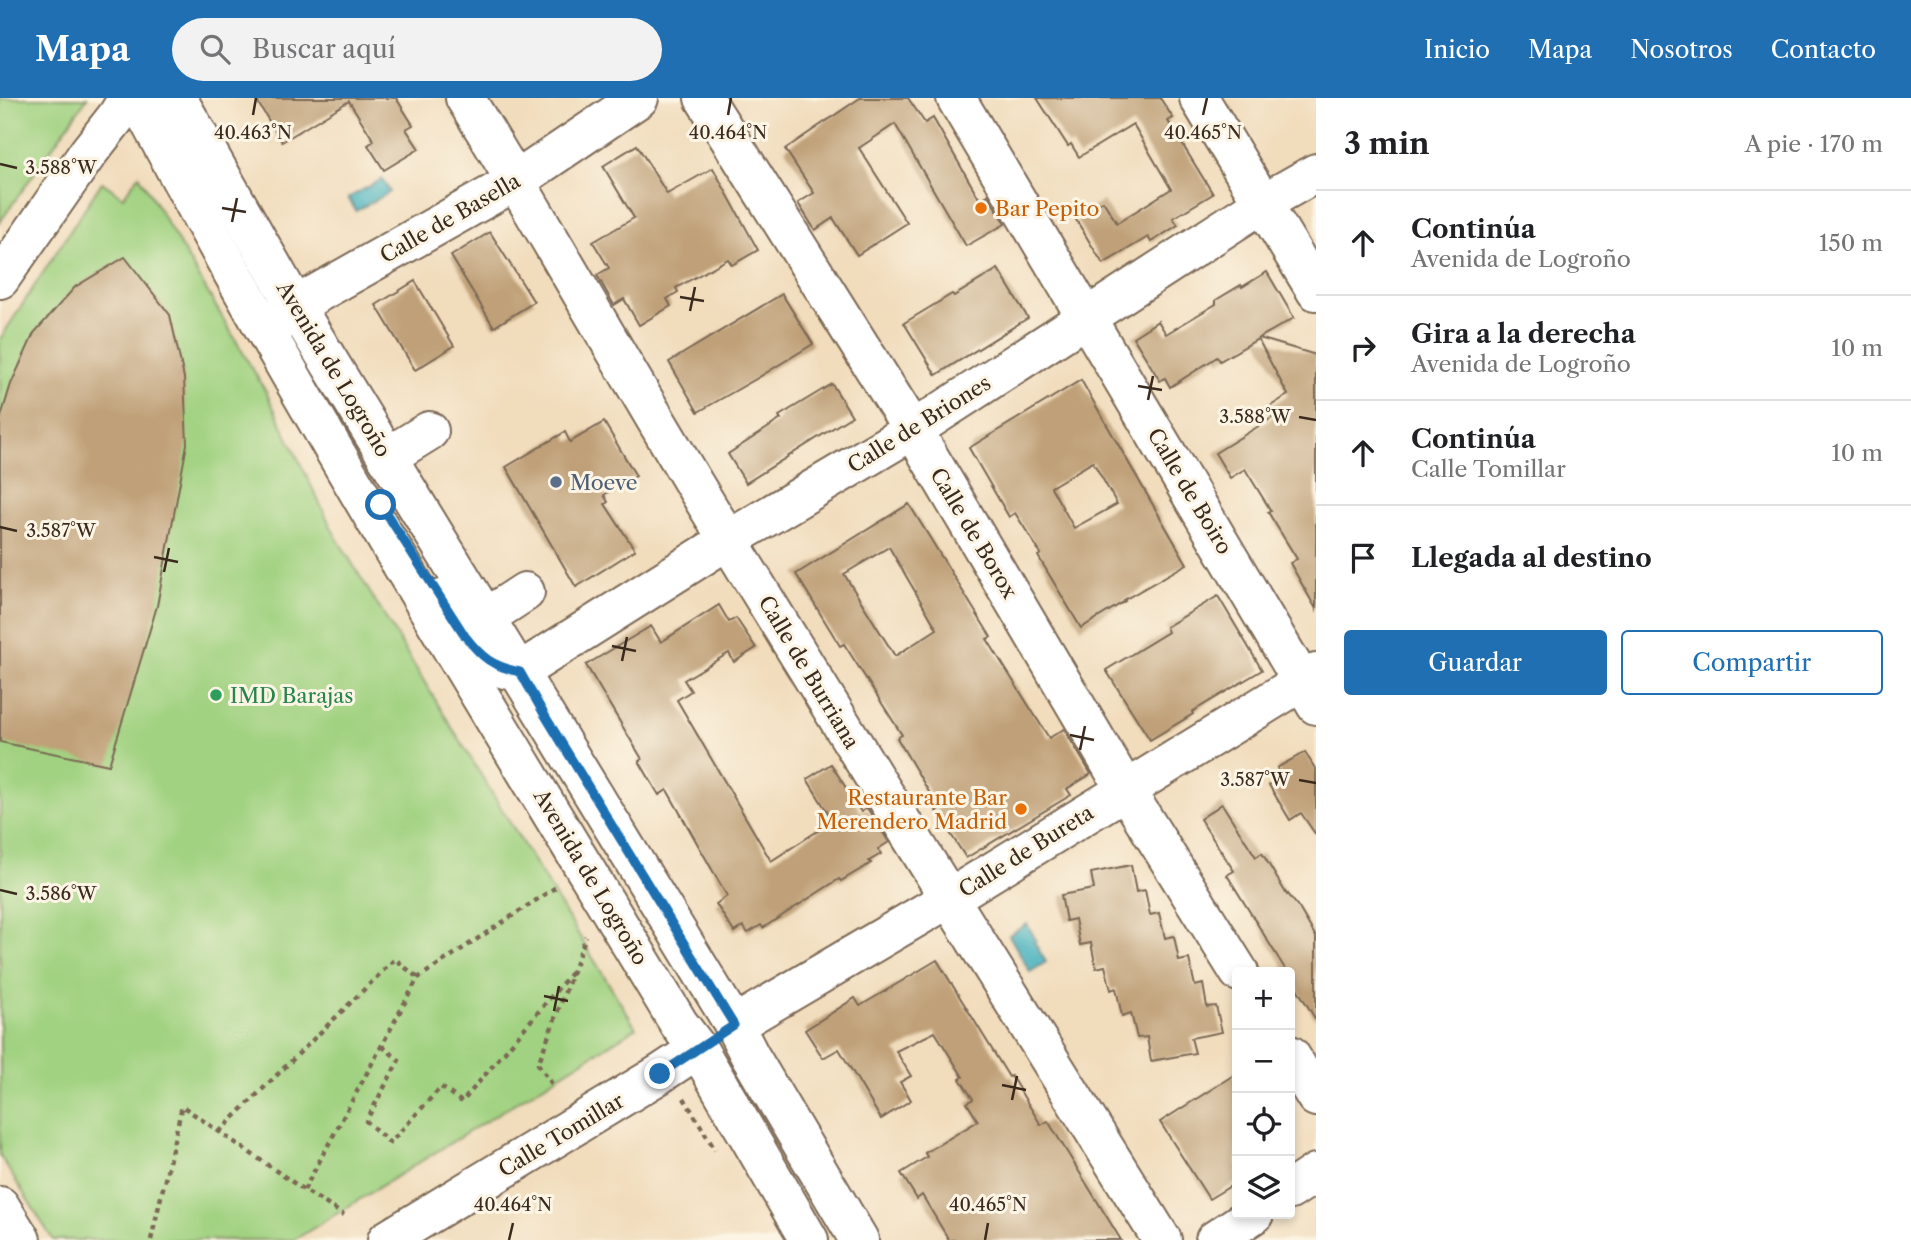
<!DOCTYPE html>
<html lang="es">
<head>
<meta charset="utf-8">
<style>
  body { margin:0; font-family:"Libre Caslon Text",serif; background:#f2f2f2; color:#202124 }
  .controls { position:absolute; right:21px; bottom:21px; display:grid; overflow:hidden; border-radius:7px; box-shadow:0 4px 10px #0003 }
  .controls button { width:63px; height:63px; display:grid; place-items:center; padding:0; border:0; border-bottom:2px solid #e0e0e0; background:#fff; color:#202124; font:35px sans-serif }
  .stop { position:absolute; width:21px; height:21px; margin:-16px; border:5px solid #1f6fb2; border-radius:50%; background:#fff }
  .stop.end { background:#1f6fb2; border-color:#fff; box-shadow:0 2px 7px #0008 }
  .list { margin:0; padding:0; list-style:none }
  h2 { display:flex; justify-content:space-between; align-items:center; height:91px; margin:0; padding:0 28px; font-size:30px }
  h2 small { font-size:23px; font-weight:400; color:#757577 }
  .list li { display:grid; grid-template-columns:46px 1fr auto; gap:21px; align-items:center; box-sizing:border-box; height:105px; padding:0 28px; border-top:2px solid #e0e0e0 }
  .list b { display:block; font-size:26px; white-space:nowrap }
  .list p { margin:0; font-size:23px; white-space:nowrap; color:#757577 }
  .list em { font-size:23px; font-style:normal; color:#757577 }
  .actions { display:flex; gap:14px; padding:21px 28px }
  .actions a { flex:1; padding:16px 0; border:2px solid #1f6fb2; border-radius:7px; text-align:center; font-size:24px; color:#1f6fb2 }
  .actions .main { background:#1f6fb2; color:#fff }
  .icon { flex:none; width:38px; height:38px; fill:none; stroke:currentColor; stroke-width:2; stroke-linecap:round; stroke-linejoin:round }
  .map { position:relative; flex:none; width:1316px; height:1142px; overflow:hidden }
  header { display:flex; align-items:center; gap:42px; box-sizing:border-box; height:98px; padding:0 35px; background:#1f6fb2; color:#fff }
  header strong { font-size:33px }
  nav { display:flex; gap:38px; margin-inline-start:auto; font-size:24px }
  .search { width:490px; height:63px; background:#f2f2f2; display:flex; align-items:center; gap:18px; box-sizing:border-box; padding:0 24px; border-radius:38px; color:#757577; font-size:26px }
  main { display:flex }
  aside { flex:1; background:#fff }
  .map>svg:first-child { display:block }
</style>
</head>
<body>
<header>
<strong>Mapa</strong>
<div class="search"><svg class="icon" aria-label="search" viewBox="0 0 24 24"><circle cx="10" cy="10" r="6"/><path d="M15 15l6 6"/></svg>Buscar aquí</div>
<nav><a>Inicio</a><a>Mapa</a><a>Nosotros</a><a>Contacto</a></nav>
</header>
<main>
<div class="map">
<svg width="1316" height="1142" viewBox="0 0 1316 1142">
  <rect width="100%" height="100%" fill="#fcf5e5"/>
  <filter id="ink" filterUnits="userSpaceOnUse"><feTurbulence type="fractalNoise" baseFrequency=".0143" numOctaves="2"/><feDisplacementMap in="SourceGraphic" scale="14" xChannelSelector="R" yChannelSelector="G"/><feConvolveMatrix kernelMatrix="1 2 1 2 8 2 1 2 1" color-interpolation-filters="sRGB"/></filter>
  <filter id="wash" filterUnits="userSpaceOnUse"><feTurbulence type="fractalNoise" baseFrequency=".00686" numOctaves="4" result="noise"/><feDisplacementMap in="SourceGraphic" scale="28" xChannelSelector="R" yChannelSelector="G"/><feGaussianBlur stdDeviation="1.57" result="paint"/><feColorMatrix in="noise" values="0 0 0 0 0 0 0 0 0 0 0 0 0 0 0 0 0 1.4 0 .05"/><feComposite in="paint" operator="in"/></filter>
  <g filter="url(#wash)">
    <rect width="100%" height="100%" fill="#f1dcbc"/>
    <g fill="#a1d281" stroke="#6e7e50" stroke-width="2">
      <polygon points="0,0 87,0 0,124"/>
      <polygon points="139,77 266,294 335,437 529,756 636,930 294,1142 53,1142 0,1058 0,241 102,84 123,99"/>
    </g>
    <g fill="#40afbd" stroke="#3e6c6e" stroke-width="2">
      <polygon points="382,81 390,94 356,113 348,100"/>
      <polygon points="1027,826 1036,842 1034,844 1046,864 1030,874 1009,837"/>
    </g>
    <g id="blocks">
      <g fill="#bfa078" fill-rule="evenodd">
        <polygon points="255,0 396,0 413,27 406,31 419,51 384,72 368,47 374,43 349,3 282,44"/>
        <polygon points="860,0 908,0 925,25 933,20 980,102 988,97 1005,126 966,148 895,26 859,50 907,125 857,157 833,120 815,132 798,105 814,95 785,51"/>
        <polygon points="1037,0 1160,0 1173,20 1168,23 1213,96 1173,120 1178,127 1151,144 1148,139 1103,166 1075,120 1103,103 1117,125 1171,91 1133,26 1079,59 1071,46 1068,48"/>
        <polygon points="637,47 667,96 713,70 758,152 732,167 728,161 676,190 678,194 667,201 671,208 639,227 624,201 614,207 597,177 609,170 593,144 634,120 603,68"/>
        <polygon points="490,134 534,204 494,229 451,158"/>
        <polygon points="125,159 170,217 184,280 187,346 157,508 109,667 0,644 0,322 11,286 34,235 75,189"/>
        <polygon points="998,171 1028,220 936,277 904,225 952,196 954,198"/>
        <polygon points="1267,174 1294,220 1259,240 1316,257 1316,511 1290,465 1297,461 1268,414 1271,413 1245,371 1230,380 1215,355 1275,318 1269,309 1288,297 1258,241 1220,263 1217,259 1170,289 1165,280 1160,283 1133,239 1158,223 1166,236 1216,206 1216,202 1241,187 1242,189"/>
        <polygon points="415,183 454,248 415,272 376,207"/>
        <polygon points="782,196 813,246 756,281 698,314 669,264"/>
        <path d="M1081,282L1187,466L1124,502L1125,503L1081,530L1038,458L1041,456L1015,415L1009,419L969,350ZM1093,364L1117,406L1074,430L1051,389Z"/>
        <polygon points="832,286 852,318 746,385 728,356 781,321 779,318"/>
        <polygon points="604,324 636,378 604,397 608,404 605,406 635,452 576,489 506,369 565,334 570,344"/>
        <path d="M909,406L991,539L987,541L1049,640L1064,631L1091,676L1067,691L1071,697L966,760L936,713L939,711L897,640L902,637L844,546L840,548L796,476ZM889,449L937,531L895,558L844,476Z"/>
        <polygon points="1218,498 1262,572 1192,614 1193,616 1150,642 1106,572 1168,534 1166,529"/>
        <polygon points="719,507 729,524 736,520 756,550 734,564 729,555 684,582 691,593 677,602 771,763 833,723 807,681 831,666 861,714 867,710 889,744 878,751 881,756 869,763 871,765 841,783 839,781 763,830 761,827 748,835 743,828 734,834 716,806 727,798 667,692 659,697 639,663 642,661 586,567 651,528 661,544"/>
        <polygon points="1305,654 1316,672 1316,737 1301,715 1290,722 1269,687 1282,679 1277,670"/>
        <polygon points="1222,706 1256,759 1262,755 1287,797 1288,796 1299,810 1316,839 1316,922 1290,879 1290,874 1287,874 1227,777 1234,773 1200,721"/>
        <polygon points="1131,767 1136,794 1145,792 1150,817 1159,815 1165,840 1174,838 1179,863 1189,861 1195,888 1203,886 1207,909 1216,908 1222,934 1191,940 1195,955 1151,963 1147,939 1137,940 1131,915 1122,918 1116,890 1111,892 1105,868 1096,870 1091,845 1080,847 1075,821 1066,823 1061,797 1094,791 1091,775"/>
        <polygon points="937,862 1009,979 1011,978 1041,1027 1048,1023 1121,1142 949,1142 922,1097 917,1101 901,1075 927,1059 925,1055 978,1023 967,1005 973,1001 960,981 963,979 935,934 896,953 911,978 900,984 911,1002 881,1021 839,951 823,960 805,932 855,900 860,908"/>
        <polygon points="1237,975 1237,1084 1209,1101 1160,1024"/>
      </g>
    </g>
  </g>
  <g filter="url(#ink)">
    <use href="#blocks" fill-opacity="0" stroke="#7b6855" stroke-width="2"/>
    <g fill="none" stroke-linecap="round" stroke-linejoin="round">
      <defs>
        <g id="minor">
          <path d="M465,0C556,147 639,298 730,445C873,678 1016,910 1162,1142"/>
          <polyline points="704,0 918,340 1125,691 1239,874"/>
          <polyline points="956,0 1316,607"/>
          <polyline points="1199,0 1316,193"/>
          <polyline points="0,181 88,55 117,18 128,0"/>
          <polyline points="274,232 279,221 284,214 516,83 639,0"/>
          <polyline points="387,359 429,333"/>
          <path d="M442,501C454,520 469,551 488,564C497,570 509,572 519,574L728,442L913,332L1263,105L1316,75"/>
          <polyline points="485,520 525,494"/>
          <polyline points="734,927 948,801 1316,575"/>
          <polyline points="1290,957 1316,999"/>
          <polyline points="1290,1092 1316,1075"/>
          <polyline points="0,1108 21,1142"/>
          <polyline points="387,1142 660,976 698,951"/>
          <polyline points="1215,1142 1254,1116"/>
        </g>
        <g id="major">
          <path d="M137,0C305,316 494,620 679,926L698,951L809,1142"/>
          <polyline points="177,0 295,208 734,927 750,958 859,1142"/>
        </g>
      </defs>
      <use href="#minor" stroke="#7b6855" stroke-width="42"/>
      <use href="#major" stroke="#7b6855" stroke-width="42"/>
      <g stroke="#7b6855" stroke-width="4.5" stroke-dasharray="5 5" stroke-linecap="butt">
        <polyline points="382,948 399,962 366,1023 390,1045 441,989 462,1004 572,874"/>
        <polyline points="552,986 538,966 586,838"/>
        <polyline points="684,1000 715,1052"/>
        <polyline points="219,1034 395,861 418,880"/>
        <polyline points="304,1092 418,880 556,789"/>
        <polyline points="151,1142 182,1008 304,1092 344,1117"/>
      </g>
      <use href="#minor" stroke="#fff" stroke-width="38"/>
      <use href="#major" stroke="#fff" stroke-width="38"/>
    </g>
  </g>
  <g fill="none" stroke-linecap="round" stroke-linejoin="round" filter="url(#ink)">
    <path stroke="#1f6fb2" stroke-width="9" d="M381,407L465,538C482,560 492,568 520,574L544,616L734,927L660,976"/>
  </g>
  <path fill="none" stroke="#3b2a1e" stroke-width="2.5" d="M253,17L256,0M728,17L731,0M1203,17L1207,0M0,66L17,70M222,110L246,114M232,124L237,100M680,199L704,203M690,213L695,189M1138,288L1162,292M1148,302L1153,278M1299,319L1316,322M0,429L17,433M154,459L178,464M164,474L169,450M612,548L636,553M622,563L627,539M1070,637L1094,642M1080,652L1085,628M1299,682L1316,685M0,792L17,796M544,898L568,903M554,913L559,888M1002,987L1026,992M1012,1002L1017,978M509,1142L513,1125M985,1142L988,1125"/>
  <g fill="#e8710a" stroke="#fcf5e5" stroke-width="2.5">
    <circle cx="981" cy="110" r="7"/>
    <circle cx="1021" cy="711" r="7"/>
  </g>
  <circle fill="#5c6f8a" stroke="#fcf5e5" stroke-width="2.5" cx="556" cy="384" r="7"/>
  <circle fill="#2e9e5b" stroke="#fcf5e5" stroke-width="2.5" cx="216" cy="597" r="7"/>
  <g text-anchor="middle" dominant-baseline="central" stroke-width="6" stroke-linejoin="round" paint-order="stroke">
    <g font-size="21" fill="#c56008" stroke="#fcf5e5" text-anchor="start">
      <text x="995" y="110">Bar Pepito</text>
      <text x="1007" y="699" text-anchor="end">Restaurante Bar<tspan x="1007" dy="24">Merendero Madrid</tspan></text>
    </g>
    <g font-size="21" fill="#3b2a1e" stroke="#fcf5e5">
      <text transform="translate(450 120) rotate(-30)">Calle de Basella</text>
      <text transform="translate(334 271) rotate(59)">Avenida de Logroño</text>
      <text transform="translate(919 326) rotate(-32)">Calle de Briones</text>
      <text transform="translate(1190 393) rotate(59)">Calle de Boiro</text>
      <text transform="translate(974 435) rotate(59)">Calle de Borox</text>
      <text transform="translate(809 574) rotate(59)">Calle de Burriana</text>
      <text transform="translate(1026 753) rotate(-32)">Calle de Bureta</text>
      <text transform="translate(591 779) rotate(59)">Avenida de Logroño</text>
      <text transform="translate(561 1037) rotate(-31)">Calle Tomillar</text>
    </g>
    <g font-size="21" fill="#4e5e75" stroke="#fcf5e5" text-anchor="start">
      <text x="570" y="384">Moeve</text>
    </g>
    <g font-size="21" fill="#27864d" stroke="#fcf5e5" text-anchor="start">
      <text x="230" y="597">IMD Barajas</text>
    </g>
  </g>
  <g font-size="18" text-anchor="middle" fill="#3b2a1e" stroke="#fcf5e5" stroke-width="6" stroke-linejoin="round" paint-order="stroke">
    <text x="253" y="41">40.463°N</text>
    <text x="728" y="41">40.464°N</text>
    <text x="1203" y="41">40.465°N</text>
    <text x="61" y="76">3.588°W</text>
    <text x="1255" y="325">3.588°W</text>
    <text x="61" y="439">3.587°W</text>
    <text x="1255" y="688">3.587°W</text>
    <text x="61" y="802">3.586°W</text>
    <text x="513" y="1113">40.464°N</text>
    <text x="988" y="1113">40.465°N</text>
  </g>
</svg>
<div class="controls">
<button>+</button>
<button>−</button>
<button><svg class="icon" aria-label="locate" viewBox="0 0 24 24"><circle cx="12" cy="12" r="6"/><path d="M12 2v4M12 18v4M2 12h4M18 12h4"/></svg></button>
<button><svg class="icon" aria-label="layers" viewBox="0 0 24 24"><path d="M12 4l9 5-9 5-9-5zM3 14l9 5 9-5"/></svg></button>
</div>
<div class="stop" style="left:381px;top:407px"></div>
<div class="stop end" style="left:660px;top:976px"></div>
</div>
<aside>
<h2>3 min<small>A pie · 170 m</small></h2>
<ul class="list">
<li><svg class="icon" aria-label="ahead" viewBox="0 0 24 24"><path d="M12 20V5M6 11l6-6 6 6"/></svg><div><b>Continúa</b><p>Avenida de Logroño</p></div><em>150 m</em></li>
<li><svg class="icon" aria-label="right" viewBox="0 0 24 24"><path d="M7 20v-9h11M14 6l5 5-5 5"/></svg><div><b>Gira a la derecha</b><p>Avenida de Logroño</p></div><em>10 m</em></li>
<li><svg class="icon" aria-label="ahead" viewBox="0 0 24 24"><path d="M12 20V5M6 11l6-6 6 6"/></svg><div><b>Continúa</b><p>Calle Tomillar</p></div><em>10 m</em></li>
<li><svg class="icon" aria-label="arrive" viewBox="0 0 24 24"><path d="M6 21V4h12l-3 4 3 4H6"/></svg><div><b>Llegada al destino</b></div></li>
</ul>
<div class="actions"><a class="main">Guardar</a><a>Compartir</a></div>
</aside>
</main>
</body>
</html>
